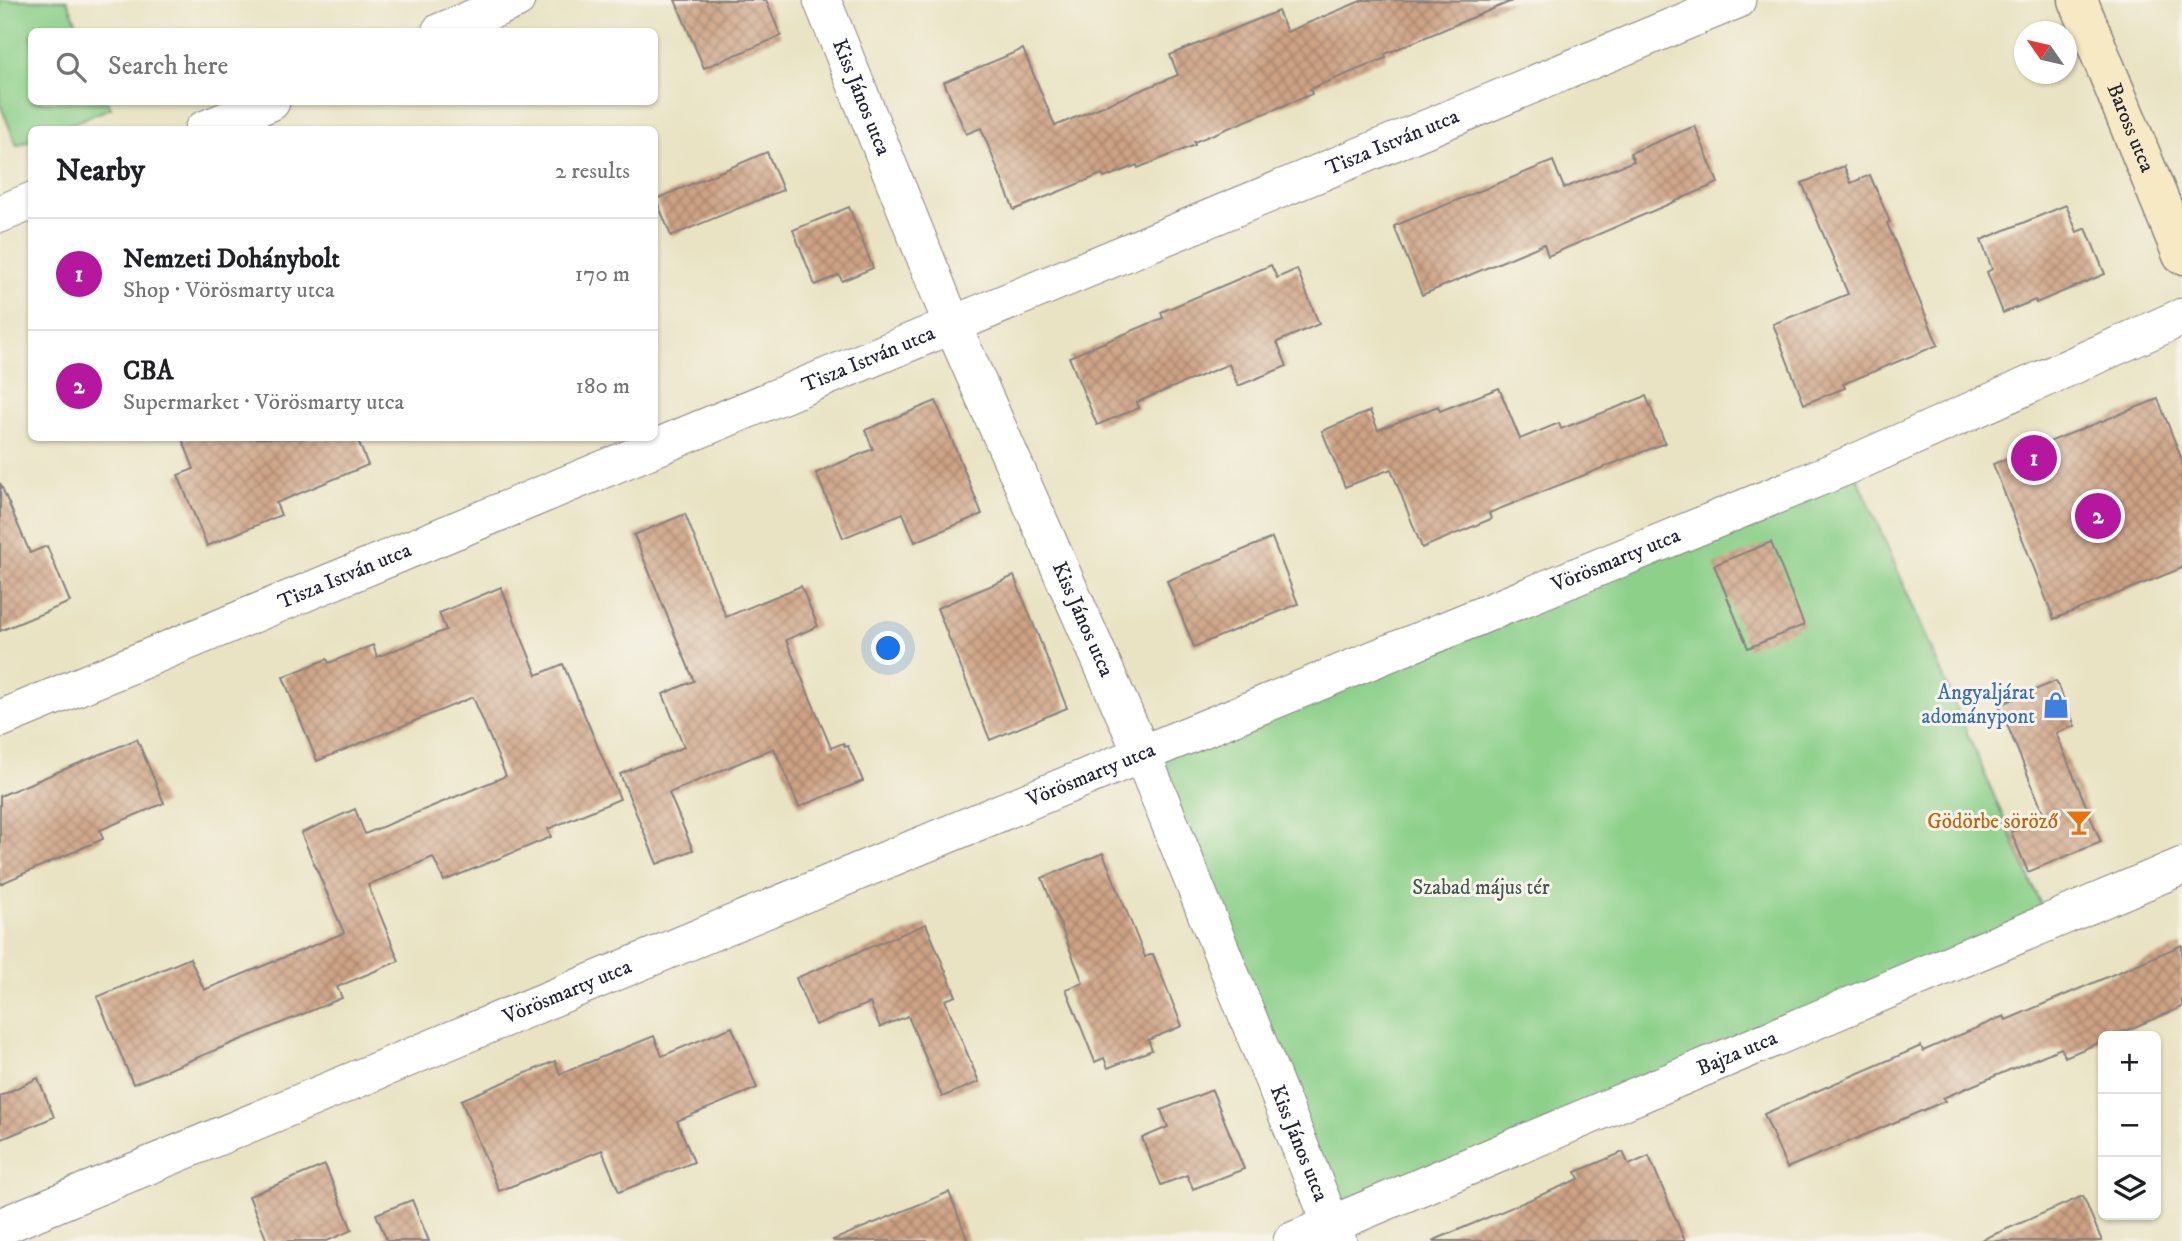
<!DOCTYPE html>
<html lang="en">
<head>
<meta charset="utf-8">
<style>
  body { margin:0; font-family:"IM FELL DW Pica",serif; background:#f6f6f6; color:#202124 }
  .controls { position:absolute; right:21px; bottom:21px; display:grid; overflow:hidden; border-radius:10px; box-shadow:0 2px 5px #0004 }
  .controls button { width:63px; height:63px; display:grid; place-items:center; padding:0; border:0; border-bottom:2px solid #e0e0e0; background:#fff; color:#202124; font:35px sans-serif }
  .compass { position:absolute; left:2014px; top:21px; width:63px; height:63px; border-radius:50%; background:#fff; box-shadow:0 2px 5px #0004; rotate:304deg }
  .you { position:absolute; left:889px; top:649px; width:24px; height:24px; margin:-18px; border:5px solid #fff; border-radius:50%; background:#1a73e8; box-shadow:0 0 0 10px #1a73e833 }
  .badge { display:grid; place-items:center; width:46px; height:46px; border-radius:50%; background:#b5179e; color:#fff; font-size:23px; font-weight:700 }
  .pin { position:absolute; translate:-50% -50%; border:4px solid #fff; box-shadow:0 2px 7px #0006 }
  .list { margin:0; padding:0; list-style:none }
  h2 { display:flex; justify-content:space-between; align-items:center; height:91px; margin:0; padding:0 28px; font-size:30px }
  h2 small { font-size:23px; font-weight:400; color:#757577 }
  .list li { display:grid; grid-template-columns:46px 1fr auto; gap:21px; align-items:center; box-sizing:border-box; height:112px; padding:0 28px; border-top:2px solid #e0e0e0 }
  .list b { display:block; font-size:26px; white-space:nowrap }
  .list p { margin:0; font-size:23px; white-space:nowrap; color:#757577 }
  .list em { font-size:23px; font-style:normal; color:#757577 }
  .icon { flex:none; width:38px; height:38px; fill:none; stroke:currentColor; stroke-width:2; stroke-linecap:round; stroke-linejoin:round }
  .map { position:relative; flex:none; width:2182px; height:1241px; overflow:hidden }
  .search { position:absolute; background:#fff; box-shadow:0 2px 5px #0004; left:28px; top:28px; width:630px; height:77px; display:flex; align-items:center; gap:18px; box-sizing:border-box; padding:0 24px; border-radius:10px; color:#757577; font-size:26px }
  .panel { position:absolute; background:#fff; box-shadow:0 2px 5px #0004; left:28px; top:126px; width:630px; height:315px; border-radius:10px }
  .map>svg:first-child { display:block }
</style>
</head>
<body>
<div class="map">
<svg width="2182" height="1241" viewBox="0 0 2182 1241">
  <defs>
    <pattern id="building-cross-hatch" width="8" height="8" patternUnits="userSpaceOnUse" patternTransform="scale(1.75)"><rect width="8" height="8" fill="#cea384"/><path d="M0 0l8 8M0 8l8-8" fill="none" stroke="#a7846d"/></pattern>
  </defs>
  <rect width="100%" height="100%" fill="#f7f3e8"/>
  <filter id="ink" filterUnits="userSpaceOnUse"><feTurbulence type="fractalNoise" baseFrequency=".0143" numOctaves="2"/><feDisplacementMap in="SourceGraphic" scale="14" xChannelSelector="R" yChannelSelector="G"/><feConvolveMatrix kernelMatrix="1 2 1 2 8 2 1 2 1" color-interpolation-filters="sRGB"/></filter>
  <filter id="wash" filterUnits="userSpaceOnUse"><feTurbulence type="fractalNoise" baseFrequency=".00686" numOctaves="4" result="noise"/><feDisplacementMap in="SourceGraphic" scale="28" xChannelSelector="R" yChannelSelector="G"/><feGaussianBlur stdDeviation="1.57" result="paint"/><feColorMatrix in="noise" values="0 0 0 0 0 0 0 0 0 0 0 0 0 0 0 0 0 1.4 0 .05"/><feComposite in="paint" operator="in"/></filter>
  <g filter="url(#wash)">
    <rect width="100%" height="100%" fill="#e9e3c3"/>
    <g fill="#8cd08a" stroke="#577962" stroke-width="2">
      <polygon points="0,0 67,0 80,31 32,32 32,102 108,102 111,108 57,129 32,130 31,140 17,146 0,104"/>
      <polygon points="1852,464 2048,922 1331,1225 1142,754"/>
    </g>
    <g id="blocks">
      <g fill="url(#building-cross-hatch)">
        <polygon points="675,0 766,0 781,36 704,68"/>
        <polygon points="1363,0 1512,1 1385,54 1386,58 1310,89 1312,94 1194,142 1195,145 1138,168 1137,165 1104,178 1102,174 1014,210 981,128 966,134 944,82 1023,49 1055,126 1178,75 1170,55 1278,11 1287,32"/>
        <polygon points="1695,126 1718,183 1548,256 1544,244 1422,295 1394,226 1553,161 1564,188 1634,161 1630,153"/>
        <polygon points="767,152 783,190 671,236 656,199"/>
        <polygon points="1844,166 1851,183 1870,175 1890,222 1887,223 1938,345 1843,384 1845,388 1804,404 1773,324 1848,294 1802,183"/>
        <polygon points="2066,205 2077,232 2086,228 2105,274 2036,303 2035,300 2003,313 1987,272 1992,269 1981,240"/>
        <polygon points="849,207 873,268 842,281 839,275 815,285 793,230"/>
        <polygon points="1271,265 1277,278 1297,269 1319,324 1277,342 1287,366 1238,386 1229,364 1137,402 1139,408 1097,425 1069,357 1163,318 1161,312"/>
        <polygon points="1499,388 1520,439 1559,423 1561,429 1646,396 1665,443 1489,513 1491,519 1422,548 1391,469 1345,487 1322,431 1370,411 1378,430 1438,406 1440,411"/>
        <polygon points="2158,399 2182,460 2182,568 2054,619 1993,464"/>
        <polygon points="936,401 982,514 915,542 903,513 843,538 816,473 873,449 865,430"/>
        <polygon points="182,438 357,438 368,465 276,503 281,515 207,546 178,475 194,469"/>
        <polygon points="0,483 30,553 47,546 70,602 0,631"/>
        <polygon points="685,514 726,617 801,586 818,626 786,640 831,748 843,743 845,747 848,746 863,781 799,807 774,748 669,793 693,850 657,864 620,774 684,747 663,694 694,681 634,535"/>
        <polygon points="1272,538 1298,604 1194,647 1167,581"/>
        <polygon points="1771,542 1804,625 1748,648 1714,565"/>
        <polygon points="1014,576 1067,708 990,740 937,608"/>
        <polygon points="501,587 537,675 563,664 620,799 548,829 551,837 444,881 433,857 368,885 399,961 337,987 342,998 133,1084 97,997 190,958 204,990 344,933 301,833 355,809 365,834 506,776 473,697 317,761 283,677 327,659 329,663 373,645 377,657 446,630 439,613"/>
        <polygon points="2056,681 2075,726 2056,733 2101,842 2028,872 2011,832 2045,817 1999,705"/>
        <polygon points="137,739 164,803 100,830 103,839 0,884 0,796"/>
        <polygon points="1103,853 1145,957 1153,954 1182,1026 1148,1040 1152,1050 1108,1068 1104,1058 1095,1062 1066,989 1083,983 1042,878"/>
        <polygon points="926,924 956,996 945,1000 979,1082 942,1097 908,1016 880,1027 870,1003 815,1025 796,978"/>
        <polygon points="2182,945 2182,1007 2113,1036 2103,1036 2103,1041 2065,1057 2061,1048 1943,1098 1945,1101 1787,1168 1764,1114 1921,1046 1923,1051 2004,1016 2006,1020"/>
        <polygon points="732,1027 757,1088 677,1121 694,1162 619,1192 602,1150 499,1191 461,1100 555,1061 560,1074 654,1036 662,1056"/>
        <polygon points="38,1078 54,1117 0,1140 0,1096"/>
        <polygon points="1212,1090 1244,1169 1193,1189 1187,1175 1161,1185 1142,1138 1168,1127 1161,1110"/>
        <polygon points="1623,1152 1629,1165 1649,1156 1685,1241 1432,1241 1579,1179 1576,1172"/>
        <polygon points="325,1165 352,1230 327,1241 267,1241 249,1196"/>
        <polygon points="949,1192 968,1241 834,1241 833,1240"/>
        <polygon points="2083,1196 2102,1241 1979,1241"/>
        <polygon points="412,1200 429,1241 387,1241 376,1214"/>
      </g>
    </g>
  </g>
  <g filter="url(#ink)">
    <use href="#blocks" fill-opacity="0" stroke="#86827f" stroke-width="2"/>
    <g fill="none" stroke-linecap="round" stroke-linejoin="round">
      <defs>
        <g id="street">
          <path id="s1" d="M822,0L952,324L1142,754L1338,1241"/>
          <polyline points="440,32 516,0"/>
          <polyline points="203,130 271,102"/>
          <polyline points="0,214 32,201"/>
          <path id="s2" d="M0,719L1737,0"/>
          <path id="s3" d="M0,1227L1142,754L1852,464L2182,317"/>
          <path id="s4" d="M1292,1241L2182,866"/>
        </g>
        <g id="secondary">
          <path id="s5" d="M2078,0L2182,255"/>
        </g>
      </defs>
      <use href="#street" stroke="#86827f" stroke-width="39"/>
      <use href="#secondary" stroke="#86827f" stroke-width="41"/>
      <use href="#street" stroke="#fff" stroke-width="37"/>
      <use href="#secondary" stroke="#f7e9c3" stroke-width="38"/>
    </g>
  </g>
  <defs>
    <symbol id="shop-bare" viewBox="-9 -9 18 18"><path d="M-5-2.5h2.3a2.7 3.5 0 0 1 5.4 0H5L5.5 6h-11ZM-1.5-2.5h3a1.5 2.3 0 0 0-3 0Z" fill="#3f7fe0" stroke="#f7f3e8" stroke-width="2.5" paint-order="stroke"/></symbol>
    <symbol id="bar-bare" viewBox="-9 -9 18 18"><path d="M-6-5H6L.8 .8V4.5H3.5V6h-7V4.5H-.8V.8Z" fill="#e8710a" stroke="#f7f3e8" stroke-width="2.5" paint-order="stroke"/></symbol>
  </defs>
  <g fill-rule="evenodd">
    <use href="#shop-bare" x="2037" y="686" width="38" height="38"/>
    <use href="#bar-bare" x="2060" y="803" width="38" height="38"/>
  </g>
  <g text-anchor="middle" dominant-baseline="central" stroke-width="6" stroke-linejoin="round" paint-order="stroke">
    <g font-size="21" fill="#22223b" stroke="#f7f3e8">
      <text stroke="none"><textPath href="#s1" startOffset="105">Kiss János utca</textPath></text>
      <text stroke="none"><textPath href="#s5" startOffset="138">Baross utca</textPath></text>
      <text stroke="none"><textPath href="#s2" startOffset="1507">Tisza István utca</textPath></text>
      <text stroke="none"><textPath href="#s2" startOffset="940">Tisza István utca</textPath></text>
      <text stroke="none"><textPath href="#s3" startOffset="1748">Vörösmarty utca</textPath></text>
      <text stroke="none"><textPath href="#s2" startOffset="373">Tisza István utca</textPath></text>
      <text stroke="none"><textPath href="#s1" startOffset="672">Kiss János utca</textPath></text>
      <text stroke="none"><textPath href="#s3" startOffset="1181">Vörösmarty utca</textPath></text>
      <text stroke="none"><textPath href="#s3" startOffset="614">Vörösmarty utca</textPath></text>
      <text stroke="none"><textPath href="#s4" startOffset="483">Bajza utca</textPath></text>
      <text stroke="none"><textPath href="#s1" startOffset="1239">Kiss János utca</textPath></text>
    </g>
    <g font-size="21" fill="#366cbe" stroke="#f7f3e8" text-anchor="end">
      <text x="2035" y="693">Angyaljárat<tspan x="2035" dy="24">adománypont</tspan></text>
    </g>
    <g font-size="21" fill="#c56008" stroke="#f7f3e8" text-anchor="end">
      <text x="2058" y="822">Gödörbe söröző</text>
    </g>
    <g font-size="21" fill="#425653" stroke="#f7f3e8">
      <text x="1481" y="888">Szabad május tér</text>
    </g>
  </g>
</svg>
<div class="controls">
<button>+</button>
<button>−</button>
<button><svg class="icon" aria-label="layers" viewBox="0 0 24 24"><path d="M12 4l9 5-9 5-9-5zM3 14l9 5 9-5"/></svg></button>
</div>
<svg class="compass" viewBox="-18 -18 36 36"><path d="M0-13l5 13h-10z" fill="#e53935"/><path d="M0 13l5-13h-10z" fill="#757577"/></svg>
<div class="you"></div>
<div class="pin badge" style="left:2034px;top:458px">1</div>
<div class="pin badge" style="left:2098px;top:516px">2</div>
<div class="search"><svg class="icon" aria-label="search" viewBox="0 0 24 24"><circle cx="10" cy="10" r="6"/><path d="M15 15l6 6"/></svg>Search here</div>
<section class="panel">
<h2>Nearby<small>2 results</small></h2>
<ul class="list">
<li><span class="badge">1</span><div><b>Nemzeti Dohánybolt</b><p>Shop · Vörösmarty utca</p></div><em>170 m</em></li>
<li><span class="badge">2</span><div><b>CBA</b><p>Supermarket · Vörösmarty utca</p></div><em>180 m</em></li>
</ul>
</section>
</div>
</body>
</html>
